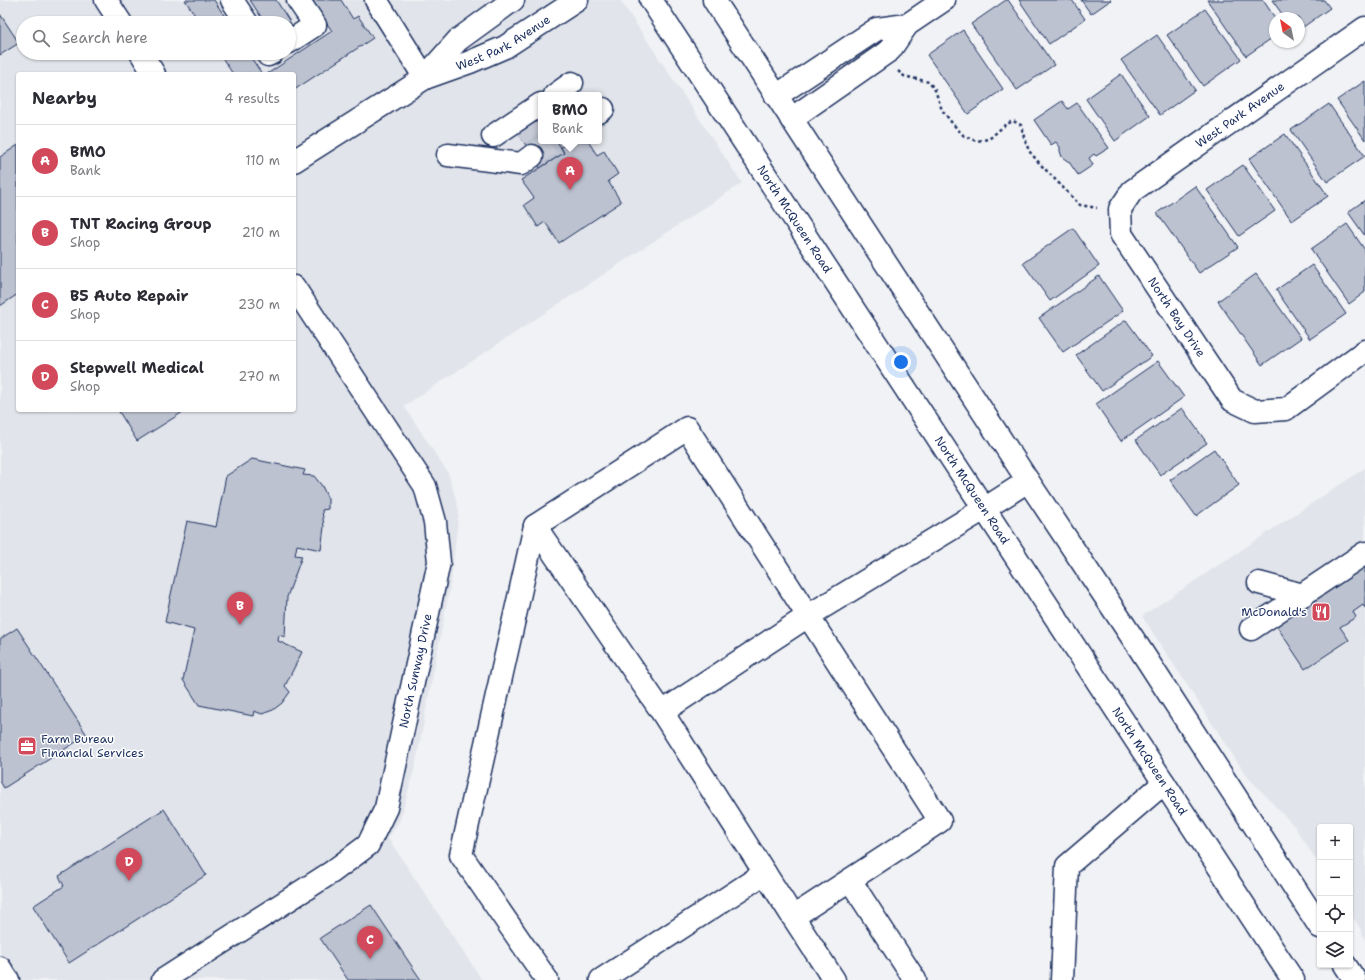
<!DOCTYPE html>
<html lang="en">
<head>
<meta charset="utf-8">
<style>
  body { margin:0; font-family:"Shantell Sans",sans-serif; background:#f2f2f3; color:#2b2b33 }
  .controls { position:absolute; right:12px; bottom:12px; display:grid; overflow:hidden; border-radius:4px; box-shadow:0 1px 3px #0004 }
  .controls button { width:36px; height:36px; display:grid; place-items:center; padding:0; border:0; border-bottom:1px solid #e1e1e2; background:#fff; color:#2b2b33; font:20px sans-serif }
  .compass { position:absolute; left:1269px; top:12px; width:36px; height:36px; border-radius:50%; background:#fff; box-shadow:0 1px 3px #0004; rotate:327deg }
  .you { position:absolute; left:901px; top:362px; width:14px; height:14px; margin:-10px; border:3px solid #fff; border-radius:50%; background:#1a73e8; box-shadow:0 0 0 6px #1a73e833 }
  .badge { display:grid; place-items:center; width:26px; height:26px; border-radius:50%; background:#d1495b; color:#fff; font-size:13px; font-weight:700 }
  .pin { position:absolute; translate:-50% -33px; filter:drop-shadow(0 1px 2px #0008) }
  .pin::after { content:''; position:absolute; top:21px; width:14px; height:12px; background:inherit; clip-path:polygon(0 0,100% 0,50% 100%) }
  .popup { position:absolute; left:538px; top:92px; width:64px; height:52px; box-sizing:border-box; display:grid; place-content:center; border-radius:4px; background:#fff; filter:drop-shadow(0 1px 3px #0005); font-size:13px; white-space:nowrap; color:#7c7c81 }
  .popup b { font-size:15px; color:#2b2b33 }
  .popup::after { content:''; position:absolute; left:50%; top:100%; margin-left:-8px; border:8px solid transparent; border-top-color:#fff }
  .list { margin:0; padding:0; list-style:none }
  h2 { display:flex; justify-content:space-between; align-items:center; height:52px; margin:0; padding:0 16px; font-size:17px }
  h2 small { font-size:13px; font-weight:400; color:#7c7c81 }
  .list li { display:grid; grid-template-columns:26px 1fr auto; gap:12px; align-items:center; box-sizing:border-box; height:72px; padding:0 16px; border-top:1px solid #e1e1e2 }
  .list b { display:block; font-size:15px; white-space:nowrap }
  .list p { margin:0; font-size:13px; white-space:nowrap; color:#7c7c81 }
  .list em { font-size:13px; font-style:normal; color:#7c7c81 }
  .icon { flex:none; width:22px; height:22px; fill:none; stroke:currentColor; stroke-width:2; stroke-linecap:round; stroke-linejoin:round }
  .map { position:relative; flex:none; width:1365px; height:980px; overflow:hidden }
  .search { position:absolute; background:#fff; box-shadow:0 1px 3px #0004; left:16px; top:16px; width:280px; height:44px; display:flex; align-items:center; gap:10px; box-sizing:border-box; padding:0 14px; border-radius:22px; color:#7c7c81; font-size:15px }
  .panel { position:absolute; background:#fff; box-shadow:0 1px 3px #0004; left:16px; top:72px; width:280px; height:340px; border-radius:4px }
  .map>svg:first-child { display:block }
</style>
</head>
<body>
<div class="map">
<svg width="1365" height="980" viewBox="0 0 1365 980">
  <rect width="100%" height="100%" fill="#f1f2f5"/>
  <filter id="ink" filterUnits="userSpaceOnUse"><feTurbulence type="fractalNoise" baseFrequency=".025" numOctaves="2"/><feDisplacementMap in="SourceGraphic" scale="8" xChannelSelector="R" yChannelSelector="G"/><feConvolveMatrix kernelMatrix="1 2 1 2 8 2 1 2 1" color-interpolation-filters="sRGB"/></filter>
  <g filter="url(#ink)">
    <g fill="#e1e4ea" fill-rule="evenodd">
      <path d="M0,0H620L742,183L404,406L449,475L459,510L451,581L415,767L400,820L388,838L482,980H0ZM23,23H289V53H23ZM18,74H294V410H18ZM541,95H599V141H541Z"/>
      <polygon points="1365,468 1365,940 1360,928 1350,913 1350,827 1320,827 1320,866 1295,827 1246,775 1142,616"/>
    </g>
    <g fill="#bcc2d0" stroke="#1b2f5e">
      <polygon points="185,0 214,0 229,23 200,23"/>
      <polygon points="250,0 276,0 292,25 289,27 289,23 265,23"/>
      <polygon points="311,0 341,0 353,19 358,16 373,38 294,90 294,74 267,74 332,31"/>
      <polygon points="1006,0 1008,0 1054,65 1017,90 971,24"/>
      <polygon points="1019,0 1072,0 1085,19 1049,44"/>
      <polygon points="1081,0 1111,0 1091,14"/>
      <polygon points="1207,0 1263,0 1275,18 1275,36 1246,56"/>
      <polygon points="1272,0 1324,0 1330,8 1299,30 1299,18 1285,18"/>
      <polygon points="1205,9 1241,59 1203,86 1167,35"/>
      <polygon points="0,14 19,43 0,55"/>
      <polygon points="963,30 1003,89 968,114 927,55"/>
      <polygon points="1157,35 1195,90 1160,115 1121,60"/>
      <polygon points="219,53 248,53 262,74 233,74"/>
      <polygon points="1121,74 1150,116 1115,141 1086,99"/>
      <polygon points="1365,81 1365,140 1337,100"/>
      <polygon points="1062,101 1068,109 1077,103 1109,148 1096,156 1094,154 1089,158 1093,165 1078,175 1069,162 1062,157 1060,151 1060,147 1056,142 1051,145 1034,120"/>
      <polygon points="1329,104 1365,156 1327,182 1291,130"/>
      <polygon points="541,115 541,141 557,141 564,153 540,168 515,128"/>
      <polygon points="1285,134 1328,196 1292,221 1249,159"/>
      <polygon points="571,141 588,141 597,155 604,151 618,174 608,181 621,202 559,243 545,222 538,227 524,205 534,198 521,180 564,153 561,147"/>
      <polygon points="18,145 18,294 0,306 0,157"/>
      <polygon points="1243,165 1275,211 1239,236 1207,190"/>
      <polygon points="1195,186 1238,247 1199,273 1157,213"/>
      <polygon points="1365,200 1365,236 1348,212"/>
      <polygon points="1347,224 1365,250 1365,292 1349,304 1311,249"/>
      <polygon points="1073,228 1099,266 1050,301 1023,263"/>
      <polygon points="1312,265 1346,314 1310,339 1276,290"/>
      <polygon points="1256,274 1301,338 1262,365 1218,301"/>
      <polygon points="1099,276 1123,311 1063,352 1039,318"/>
      <polygon points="1126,320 1152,356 1102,391 1076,355"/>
      <polygon points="1158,361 1184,397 1121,441 1096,404"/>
      <polygon points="1182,408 1207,443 1160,475 1136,440"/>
      <polygon points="118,410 186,410 137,441"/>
      <polygon points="1214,449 1239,485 1196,516 1170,480"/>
      <polygon points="252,459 305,470 303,475 314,476 322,486 328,499 328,509 322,510 324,527 321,550 297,545 295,555 302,556 287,597 285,637 279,635 278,641 302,652 285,686 290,692 282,703 273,710 262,714 254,711 253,716 199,705 183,680 194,630 165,622 187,521 216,527 226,476"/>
      <polygon points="1365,555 1365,608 1363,605 1353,612 1356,617 1340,627 1349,640 1305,669 1274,622"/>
      <polygon points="17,628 87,735 4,788 0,781 0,639"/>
      <polygon points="164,809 206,875 69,963 33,906 64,886 59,876"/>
      <polygon points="371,905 421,980 348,980 320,938"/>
    </g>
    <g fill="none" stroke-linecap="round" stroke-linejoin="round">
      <g stroke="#c6cbd7" stroke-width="22" stroke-dasharray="22 11" stroke-linecap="butt">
        <polyline points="518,134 541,119"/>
        <polyline points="532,156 555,141"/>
      </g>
      <defs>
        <g id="minor">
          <polyline points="106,0 121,23"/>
          <polyline points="232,0 247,23"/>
          <polyline points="376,0 425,78"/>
          <path id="s1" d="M1365,28L1132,191L1120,209L1121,234L1232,400L1255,411L1286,409L1365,351"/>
          <polyline points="289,42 315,25 298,0"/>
          <polyline points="141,53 154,74"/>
          <polyline points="267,53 268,55 272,53"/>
          <polyline points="425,77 458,40 513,0"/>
          <polyline points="555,95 572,83"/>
          <polyline points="776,96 877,29 907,25"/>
          <polyline points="599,112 603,109"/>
          <polyline points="791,119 890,50 907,25 944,0"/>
          <polyline points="493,136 541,104"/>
          <polyline points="448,155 521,164 532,156"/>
          <path id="s2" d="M294,161L425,78L470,62L505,47L577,0"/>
          <polyline points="535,526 662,712 793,917"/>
          <polyline points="1259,583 1303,595"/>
          <polyline points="1251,629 1365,553"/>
          <polyline points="662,712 808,616 984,509"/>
          <polyline points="850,880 915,980"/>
          <polyline points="0,968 8,980"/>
          <path id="s3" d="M163,980L332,872L368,845L386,808L439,562L435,522L425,486L294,287"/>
          <polyline points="547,980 461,855 535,526 687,428 940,821 793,917 834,980"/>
          <polyline points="601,980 765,873"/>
          <polyline points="1062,980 1067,866 1164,783"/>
        </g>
        <g id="major">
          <path id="s4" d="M651,0L1293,980"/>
          <polyline points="714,0 1028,481 1138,646 1320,927"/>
          <polyline points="984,509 1028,481"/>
          <polyline points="1345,965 1355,980"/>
        </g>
      </defs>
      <use href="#minor" stroke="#1b2f5e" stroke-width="25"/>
      <use href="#major" stroke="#1b2f5e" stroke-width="25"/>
      <polyline stroke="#1b2f5e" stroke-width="2.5" stroke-dasharray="3 3" stroke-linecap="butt" points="898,71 904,76 929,82 935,90 942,110 952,123 964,136 976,141 989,139 1005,125 1013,121 1021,125 1024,137 1029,151 1041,165 1080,205 1097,208"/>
      <use href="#minor" stroke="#fff" stroke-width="22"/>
      <use href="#major" stroke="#fff" stroke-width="22"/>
    </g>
  </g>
  <defs>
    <symbol id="restaurant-square" viewBox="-11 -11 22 22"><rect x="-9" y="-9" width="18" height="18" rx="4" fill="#d1495b" stroke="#fff"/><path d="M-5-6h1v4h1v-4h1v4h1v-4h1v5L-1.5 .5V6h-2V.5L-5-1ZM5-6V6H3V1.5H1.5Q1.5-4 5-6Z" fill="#fff"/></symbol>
    <symbol id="office-square" viewBox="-11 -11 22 22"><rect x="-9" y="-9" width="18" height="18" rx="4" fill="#d1495b" stroke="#fff"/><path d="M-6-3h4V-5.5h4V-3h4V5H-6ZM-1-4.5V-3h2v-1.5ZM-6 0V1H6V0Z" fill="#fff"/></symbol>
  </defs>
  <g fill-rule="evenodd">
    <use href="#restaurant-square" x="1310" y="601" width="22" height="22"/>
    <use href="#office-square" x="16" y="735" width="22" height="22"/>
  </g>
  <g text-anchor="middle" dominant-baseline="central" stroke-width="3" stroke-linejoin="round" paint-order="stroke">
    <g font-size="12" fill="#1b2f5e" stroke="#fff">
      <text stroke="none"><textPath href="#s2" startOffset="241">West Park Avenue</textPath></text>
      <text transform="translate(1240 115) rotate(-35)">West Park Avenue</text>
      <text stroke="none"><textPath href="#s4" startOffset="262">North McQueen Road</textPath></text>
      <text stroke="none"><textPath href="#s1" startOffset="431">North Bay Drive</textPath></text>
      <text stroke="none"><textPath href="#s4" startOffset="586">North McQueen Road</textPath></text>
      <text stroke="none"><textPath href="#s3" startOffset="427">North Sunway Drive</textPath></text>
      <text stroke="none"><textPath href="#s4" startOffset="910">North McQueen Road</textPath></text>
    </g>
    <g font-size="12" fill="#1b2f5e" stroke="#fff" text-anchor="end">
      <text x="1307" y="612">McDonald's</text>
      <text x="41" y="739" text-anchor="start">Farm Bureau<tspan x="41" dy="14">Financial Services</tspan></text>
    </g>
  </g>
</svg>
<div class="controls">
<button>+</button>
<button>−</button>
<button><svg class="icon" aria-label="locate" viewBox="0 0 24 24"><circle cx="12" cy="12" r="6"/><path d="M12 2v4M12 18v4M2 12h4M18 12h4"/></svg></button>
<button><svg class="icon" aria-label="layers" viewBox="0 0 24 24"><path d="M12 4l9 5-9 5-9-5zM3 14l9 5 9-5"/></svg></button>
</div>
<svg class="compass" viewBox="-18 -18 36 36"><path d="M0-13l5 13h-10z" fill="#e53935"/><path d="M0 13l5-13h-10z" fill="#7c7c81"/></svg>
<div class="you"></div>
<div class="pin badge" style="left:570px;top:190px">A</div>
<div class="popup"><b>BMO</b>Bank</div>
<div class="pin badge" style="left:240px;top:625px">B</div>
<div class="pin badge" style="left:370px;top:959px">C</div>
<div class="pin badge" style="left:129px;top:881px">D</div>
<div class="search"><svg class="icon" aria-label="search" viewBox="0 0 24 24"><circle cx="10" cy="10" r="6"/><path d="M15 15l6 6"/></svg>Search here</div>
<section class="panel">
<h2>Nearby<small>4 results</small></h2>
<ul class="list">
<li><span class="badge">A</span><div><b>BMO</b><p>Bank</p></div><em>110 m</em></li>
<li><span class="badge">B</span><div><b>TNT Racing Group</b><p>Shop</p></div><em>210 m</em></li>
<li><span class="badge">C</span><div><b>B5 Auto Repair</b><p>Shop</p></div><em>230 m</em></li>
<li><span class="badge">D</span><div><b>Stepwell Medical</b><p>Shop</p></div><em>270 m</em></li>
</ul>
</section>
</div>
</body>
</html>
